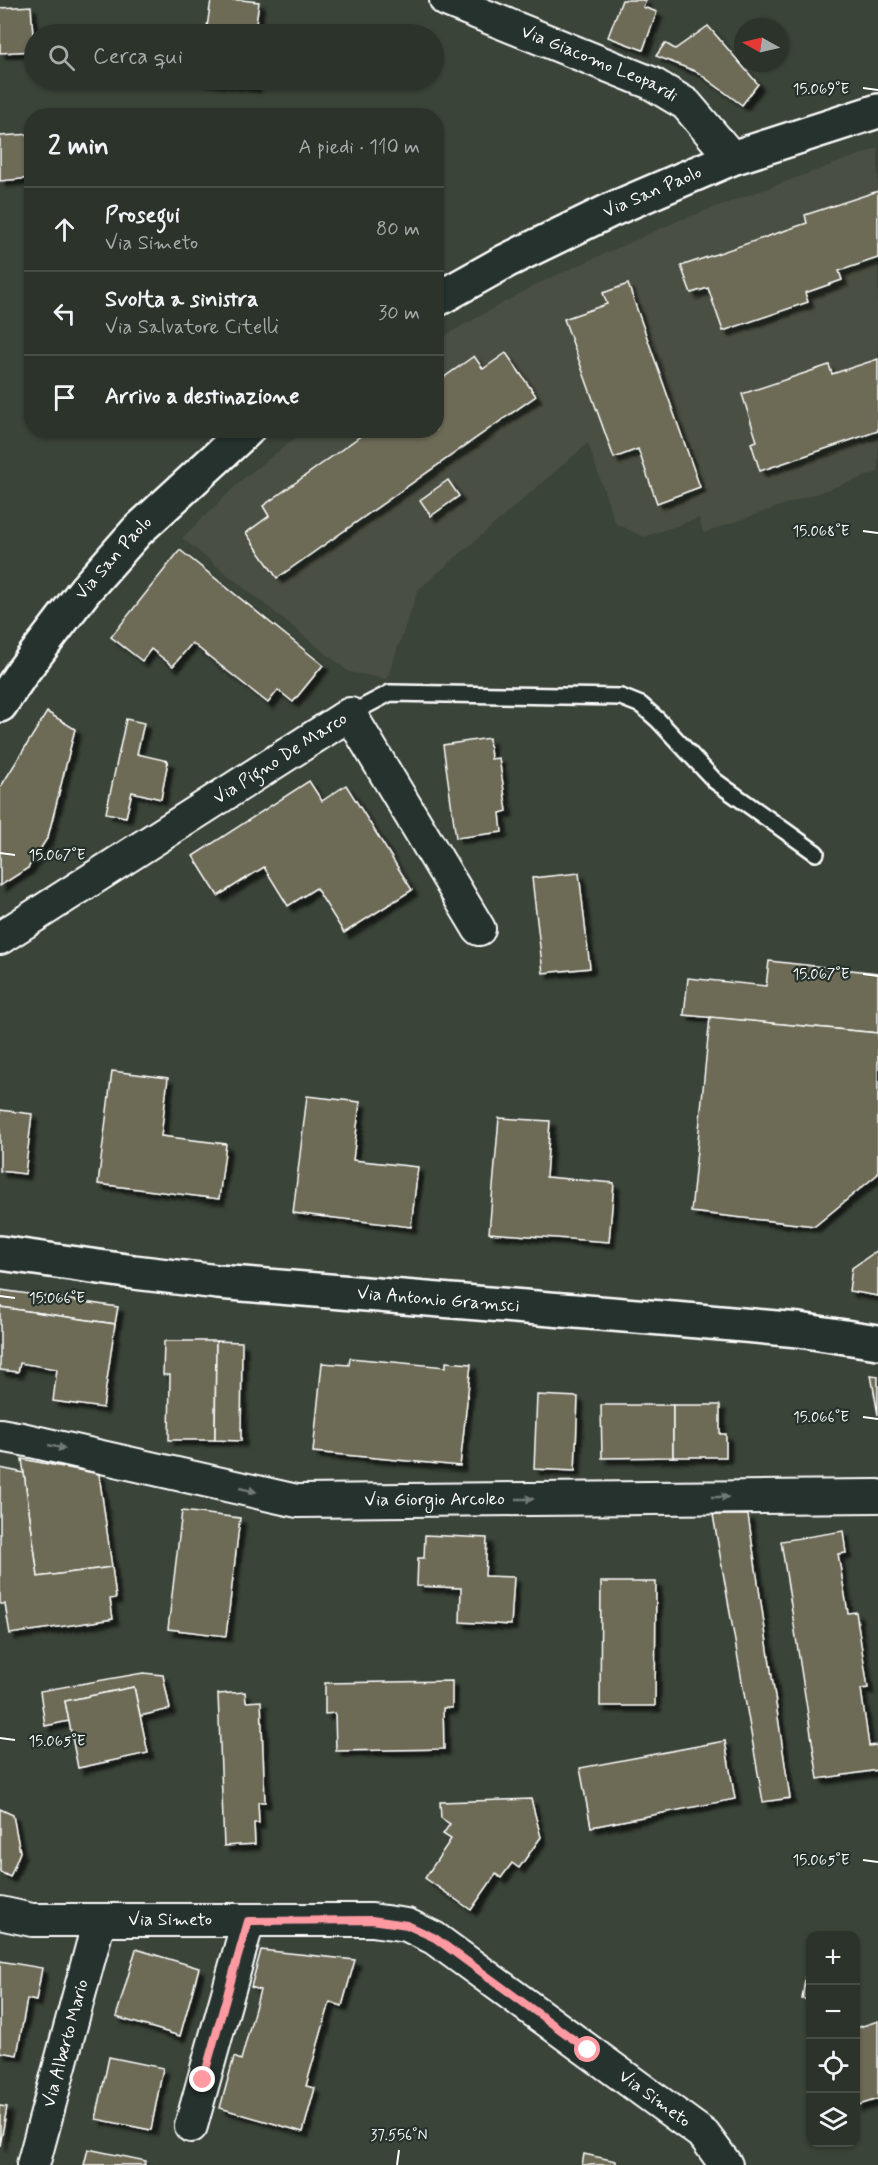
<!DOCTYPE html>
<html lang="it">
<head>
<meta charset="utf-8">
<style>
  body { margin:0; font-family:Mynerve,sans-serif; background:#383f37; color:#f1f3f6 }
  .controls { position:absolute; right:18px; bottom:18px; display:grid; overflow:hidden; border-radius:12px; box-shadow:0 2px 4px #0004 }
  .controls button { width:54px; height:54px; display:grid; place-items:center; padding:0; border:0; border-bottom:2px solid #484e47; background:#2c332b; color:#f1f3f6; font:30px sans-serif }
  .compass { position:absolute; left:734px; top:18px; width:54px; height:54px; border-radius:50%; background:#2c332b; box-shadow:0 2px 4px #0004; rotate:278deg }
  .stop { position:absolute; width:18px; height:18px; margin:-14px; border:4px solid #ff9aa2; border-radius:50%; background:#fff }
  .stop.end { background:#ff9aa2; border-color:#fff; box-shadow:0 2px 6px #0008 }
  .list { margin:0; padding:0; list-style:none }
  h2 { display:flex; justify-content:space-between; align-items:center; height:78px; margin:0; padding:0 24px; font-size:26px }
  h2 small { font-size:20px; font-weight:400; color:#a6aaa9 }
  .list li { display:grid; grid-template-columns:39px 1fr auto; gap:18px; align-items:center; box-sizing:border-box; height:84px; padding:0 24px; border-top:2px solid #484e47 }
  .list b { display:block; font-size:22px; white-space:nowrap }
  .list p { margin:0; font-size:20px; white-space:nowrap; color:#a6aaa9 }
  .list em { font-size:20px; font-style:normal; color:#a6aaa9 }
  .icon { flex:none; width:33px; height:33px; fill:none; stroke:currentColor; stroke-width:2; stroke-linecap:round; stroke-linejoin:round }
  .map { position:relative; flex:none; width:878px; height:2165px; overflow:hidden }
  .search { position:absolute; background:#2c332b; box-shadow:0 2px 4px #0004; left:24px; top:24px; width:420px; height:66px; display:flex; align-items:center; gap:15px; box-sizing:border-box; padding:0 21px; border-radius:33px; color:#a6aaa9; font-size:22px }
  .panel { position:absolute; background:#2c332b; box-shadow:0 2px 4px #0004; left:24px; top:108px; width:420px; height:330px; border-radius:24px }
  .map>svg:first-child { display:block }
</style>
</head>
<body>
<div class="map">
<svg width="878" height="2165" viewBox="0 0 878 2165">
  <defs>
    <filter id="shadow"><feDropShadow dx="5.5" dy="5.5" stdDeviation="1.5" flood-color="#0009"/></filter>
  </defs>
  <rect width="100%" height="100%" fill="#3b4439"/>
  <filter id="ink" filterUnits="userSpaceOnUse"><feTurbulence type="fractalNoise" baseFrequency=".0167" numOctaves="2"/><feDisplacementMap in="SourceGraphic" scale="12" xChannelSelector="R" yChannelSelector="G"/><feConvolveMatrix kernelMatrix="1 2 1 2 8 2 1 2 1" color-interpolation-filters="sRGB"/></filter>
  <g filter="url(#ink)">
    <polygon fill="#4a4f42" points="878,148 878,472 703,533 699,518 644,537 615,523 588,443 418,590 387,679 349,672 182,538 245,477 305,431 436,430 437,340 537,284 680,220"/>
    <g fill="#6d6a56" stroke="#fff" stroke-width="1.5" filter="url(#shadow)">
      <polygon points="211,0 241,0 259,2 255,31 262,32 262,34 206,34"/>
      <polygon points="622,0 646,0 643,7 657,12 643,50 608,37"/>
      <polygon points="31,6 34,51 0,53 0,8"/>
      <polygon points="708,26 758,84 742,105 697,72 656,56 665,43 675,49"/>
      <polygon points="200,80 256,80 255,87"/>
      <polygon points="32,134 32,178 0,181 0,136"/>
      <polygon points="878,191 878,258 839,271 842,280 805,293 808,302 723,331 708,288 691,293 681,266 807,223 805,215"/>
      <polygon points="628,284 700,487 657,503 638,449 614,458 564,319 607,304 603,293"/>
      <polygon points="506,353 536,396 277,578 246,533 269,516 263,506 369,430 436,430 436,383 474,356 483,369"/>
      <polygon points="878,359 878,431 760,471 751,443 757,441 742,394 829,365 832,374"/>
      <polygon points="448,480 459,496 431,516 420,500"/>
      <polygon points="180,550 323,665 293,702 278,690 268,703 192,643 173,666 151,649 142,661 111,637"/>
      <polygon points="47,712 75,729 48,837 28,868 0,886 0,788"/>
      <polygon points="126,719 144,723 137,754 168,761 161,799 132,792 126,817 106,813"/>
      <polygon points="489,738 491,759 499,758 507,811 500,813 502,832 456,838 443,745"/>
      <polygon points="309,781 322,801 346,785 412,890 344,933 316,888 288,906 264,867 218,896 193,856"/>
      <polygon points="579,873 590,968 543,973 532,878"/>
      <polygon points="769,961 878,973 878,1033 684,1015 688,978 766,986"/>
      <polygon points="710,1017 878,1033 878,1174 815,1226 691,1212"/>
      <polygon points="112,1071 168,1078 161,1136 226,1144 219,1199 98,1184"/>
      <polygon points="307,1096 360,1102 353,1160 418,1167 411,1227 293,1213"/>
      <polygon points="0,1110 32,1114 25,1174 0,1171"/>
      <polygon points="499,1118 550,1121 546,1177 614,1183 609,1242 489,1233"/>
      <polygon points="878,1250 878,1296 849,1291 852,1268"/>
      <polygon points="1,1290 118,1307 115,1324 0,1307"/>
      <polygon points="0,1307 115,1324 103,1408 53,1401 57,1369 20,1363 18,1372 0,1370"/>
      <polygon points="164,1341 216,1341 215,1440 169,1440 170,1375 163,1375"/>
      <polygon points="216,1341 242,1342 241,1441 215,1440"/>
      <polygon points="350,1358 446,1367 446,1362 471,1364 460,1466 313,1452 322,1363 349,1365"/>
      <polygon points="871,1375 878,1376 878,1415"/>
      <polygon points="537,1395 578,1397 575,1471 534,1469"/>
      <polygon points="601,1405 673,1405 673,1457 602,1458"/>
      <polygon points="673,1405 720,1405 720,1434 726,1434 726,1457 673,1457"/>
      <polygon points="22,1459 99,1474 112,1567 38,1577"/>
      <polygon points="0,1468 24,1473 38,1577 112,1567 116,1598 110,1599 113,1619 10,1634 5,1604 0,1604"/>
      <polygon points="182,1511 240,1518 226,1636 168,1629"/>
      <polygon points="713,1515 748,1515 790,1798 763,1802"/>
      <polygon points="843,1531 846,1553 838,1554 848,1613 856,1612 868,1688 861,1689 869,1746 877,1745 878,1770 818,1779 781,1541"/>
      <polygon points="425,1535 487,1538 485,1576 514,1577 511,1625 460,1622 461,1588 417,1586 418,1558 424,1558"/>
      <polygon points="601,1582 656,1582 655,1706 600,1706"/>
      <polygon points="143,1673 163,1675 170,1709 140,1716 134,1687 65,1701 69,1721 45,1726 40,1691"/>
      <polygon points="452,1681 452,1708 443,1708 444,1749 336,1751 335,1713 325,1714 325,1683"/>
      <polygon points="134,1687 148,1753 78,1768 65,1701"/>
      <polygon points="245,1692 246,1702 261,1701 265,1802 258,1802 259,1823 254,1823 255,1844 224,1846 218,1694"/>
      <polygon points="725,1741 735,1799 591,1827 580,1768"/>
      <polygon points="531,1799 541,1837 519,1868 512,1863 501,1878 496,1874 471,1910 425,1878 451,1839 443,1834 450,1824 441,1818 440,1802"/>
      <polygon points="0,1809 13,1815 20,1852 10,1877 0,1872"/>
      <polygon points="136,1949 199,1968 180,2036 116,2017"/>
      <polygon points="261,1950 355,1960 342,2006 330,2002 306,2086 315,2088 303,2132 220,2108 234,2057 241,2060 260,1990 251,1987"/>
      <polygon points="808,1959 810,1959 810,1987 804,1986"/>
      <polygon points="0,1961 42,1968 36,2001 27,1999 17,2055 0,2052"/>
      <polygon points="804,1986 810,1987 810,2000 802,1999"/>
      <polygon points="878,2021 878,2099 856,2106 856,2028"/>
      <polygon points="109,2057 163,2068 151,2130 96,2119"/>
      <polygon points="0,2106 7,2107 0,2146"/>
      <polygon points="88,2149 146,2161 145,2165 84,2165"/>
      <polygon points="584,2154 616,2161 616,2165 582,2165"/>
    </g>
    <g fill="none" stroke-linecap="round" stroke-linejoin="round">
      <defs>
        <polyline id="lane" points="350,714 390,693 621,697 641,705 658,720 715,781 816,853"/>
        <g id="street">
          <path id="s1" d="M446,0L651,83L686,104L732,158"/>
          <path id="s2" d="M0,938L350,714L479,929"/>
          <path id="s3" d="M0,1435L22,1439L297,1501L878,1496"/>
          <path id="s4" d="M0,1913L32,1920H372L407,1925L434,1938L704,2135L726,2165"/>
          <polyline points="191,2126 248,1921"/>
          <path id="s5" d="M33,2165L99,1921"/>
        </g>
        <g id="secondary">
          <path id="s6" d="M436,300L506,261L613,209L732,158L878,111"/>
          <path id="s7" d="M0,705L23,671L85,590L137,531L247,430"/>
          <path id="s8" d="M0,1253L134,1272L218,1282L698,1321L799,1330L878,1342"/>
        </g>
      </defs>
      <use href="#lane" stroke="#fff" stroke-width="20"/>
      <use href="#street" stroke="#fff" stroke-width="36"/>
      <use href="#secondary" stroke="#fff" stroke-width="38"/>
      <use href="#lane" stroke="#26332d" stroke-width="15"/>
      <use href="#street" stroke="#26332d" stroke-width="32"/>
      <use href="#secondary" stroke="#26332d" stroke-width="33"/>
    </g>
    <defs><path id="oneway-solid" d="M-6-.8H1V-3.2L6.5 0L1 3.2V.8H-6Z" transform="scale(1.5)"/></defs>
    <g fill="#727a76">
      <use href="#oneway-solid" transform="translate(57 1447) rotate(13)"/>
      <use href="#oneway-solid" transform="translate(248 1490) rotate(13)"/>
      <use href="#oneway-solid" transform="translate(720 1497)"/>
      <use href="#oneway-solid" transform="translate(525 1499)"/>
    </g>
  </g>
  <g fill="none" stroke-linecap="round" stroke-linejoin="round" filter="url(#ink)">
    <polyline stroke="#ff9aa2" stroke-width="8" points="203,2080 248,1921 372,1920 407,1925 435,1938 588,2050"/>
  </g>
  <path fill="none" stroke="#fff" stroke-width="2" d="M863,88L878,90M863,531L878,533M0,853L15,855M863,974L878,976M0,1296L15,1298M863,1417L878,1419M0,1738L15,1740M863,1860L878,1862M397,2165L399,2150"/>
  <g text-anchor="middle" dominant-baseline="central" stroke-width="4.5" stroke-linejoin="round" paint-order="stroke">
    <g font-size="18" fill="#fff" stroke="#26332d">
      <text stroke="none"><textPath href="#s1" startOffset="166">Via Giacomo Leopardi</textPath></text>
      <text stroke="none"><textPath href="#s6" startOffset="242">Via San Paolo</textPath></text>
      <text stroke="none"><textPath href="#s7" startOffset="186">Via San Paolo</textPath></text>
      <text stroke="none"><textPath href="#s2" startOffset="333">Via Pigno De Marco</textPath></text>
      <text stroke="none"><textPath href="#s8" startOffset="441">Via Antonio Gramsci</textPath></text>
      <text stroke="none"><textPath href="#s3" startOffset="442">Via Giorgio Arcoleo</textPath></text>
      <text stroke="none"><textPath href="#s4" startOffset="171">Via Simeto</textPath></text>
      <text stroke="none"><textPath href="#s5" startOffset="126">Via Alberto Mario</textPath></text>
      <text stroke="none"><textPath href="#s4" startOffset="711">Via Simeto</textPath></text>
    </g>
  </g>
  <g font-size="15" text-anchor="middle" fill="#fff" stroke="#26332d" stroke-width="4.5" stroke-linejoin="round" paint-order="stroke">
    <text x="821" y="94">15.069°E</text>
    <text x="821" y="536">15.068°E</text>
    <text x="57" y="860">15.067°E</text>
    <text x="821" y="979">15.067°E</text>
    <text x="57" y="1303">15.066°E</text>
    <text x="821" y="1422">15.066°E</text>
    <text x="57" y="1746">15.065°E</text>
    <text x="821" y="1865">15.065°E</text>
    <text x="399" y="2140">37.556°N</text>
  </g>
</svg>
<div class="controls">
<button>+</button>
<button>−</button>
<button><svg class="icon" aria-label="locate" viewBox="0 0 24 24"><circle cx="12" cy="12" r="6"/><path d="M12 2v4M12 18v4M2 12h4M18 12h4"/></svg></button>
<button><svg class="icon" aria-label="layers" viewBox="0 0 24 24"><path d="M12 4l9 5-9 5-9-5zM3 14l9 5 9-5"/></svg></button>
</div>
<svg class="compass" viewBox="-18 -18 36 36"><path d="M0-13l5 13h-10z" fill="#e53935"/><path d="M0 13l5-13h-10z" fill="#a6aaa9"/></svg>
<div class="stop" style="left:588px;top:2050px"></div>
<div class="stop end" style="left:203px;top:2080px"></div>
<div class="search"><svg class="icon" aria-label="search" viewBox="0 0 24 24"><circle cx="10" cy="10" r="6"/><path d="M15 15l6 6"/></svg>Cerca qui</div>
<section class="panel">
<h2>2 min<small>A piedi · 110 m</small></h2>
<ul class="list">
<li><svg class="icon" aria-label="ahead" viewBox="0 0 24 24"><path d="M12 20V5M6 11l6-6 6 6"/></svg><div><b>Prosegui</b><p>Via Simeto</p></div><em>80 m</em></li>
<li><svg class="icon" aria-label="left" viewBox="0 0 24 24"><path d="M17 20v-9H6M10 6l-5 5 5 5"/></svg><div><b>Svolta a sinistra</b><p>Via Salvatore Citelli</p></div><em>30 m</em></li>
<li><svg class="icon" aria-label="arrive" viewBox="0 0 24 24"><path d="M6 21V4h12l-3 4 3 4H6"/></svg><div><b>Arrivo a destinazione</b></div></li>
</ul>
</section>
</div>
</body>
</html>
